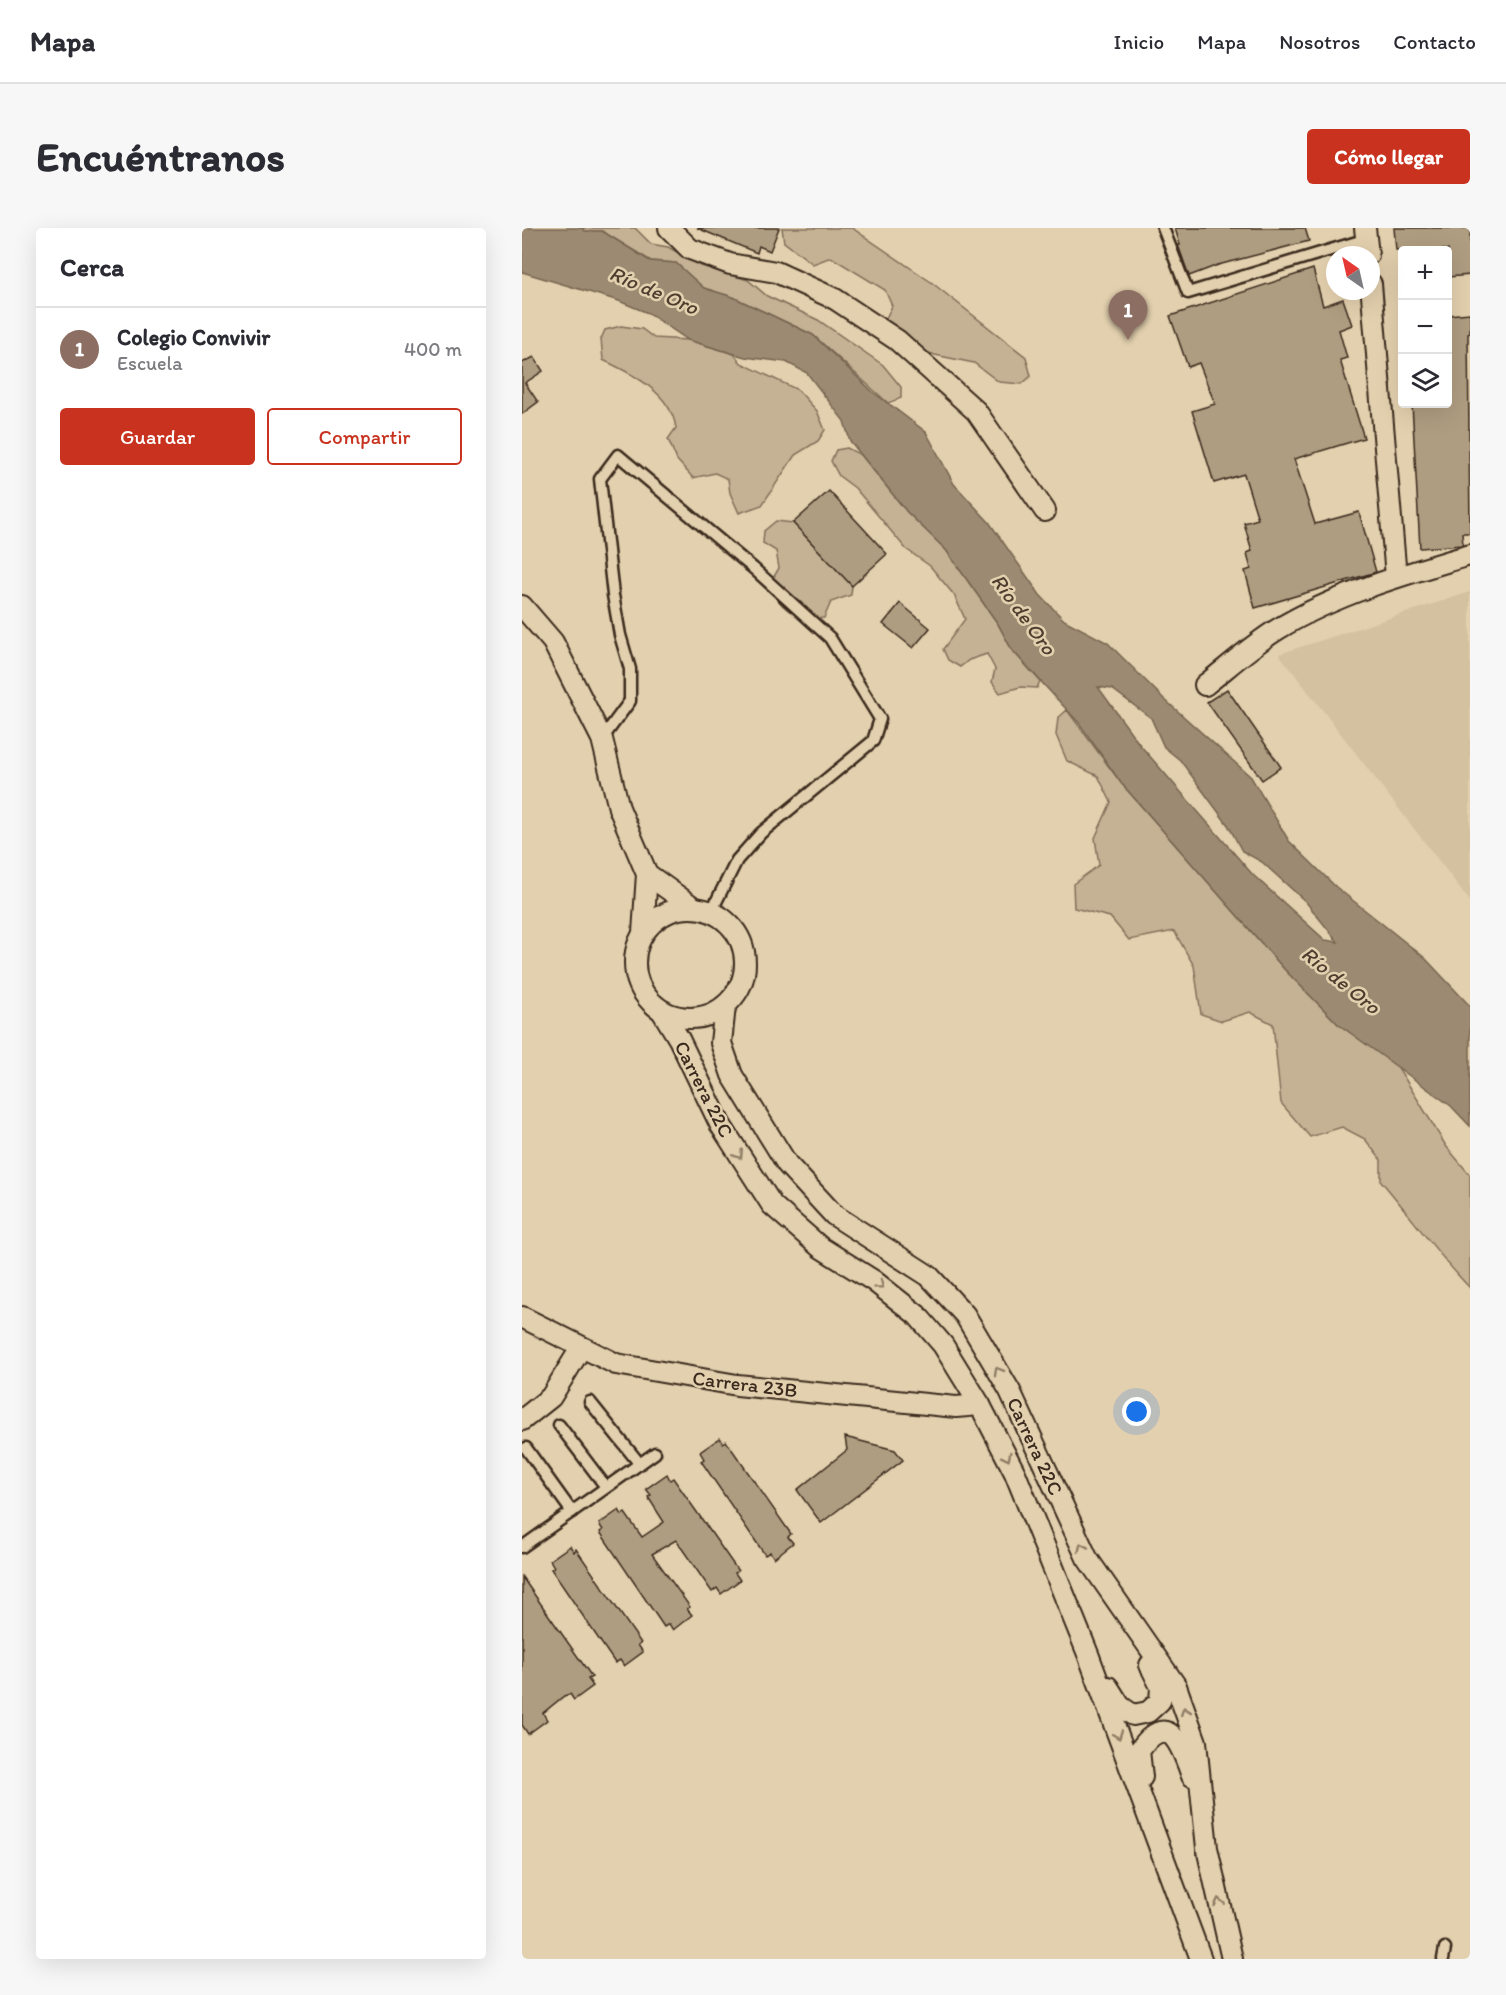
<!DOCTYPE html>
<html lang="es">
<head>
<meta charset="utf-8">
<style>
  body { margin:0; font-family:Itim,sans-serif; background:#f7f7f7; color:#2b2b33 }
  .controls { position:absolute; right:18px; top:18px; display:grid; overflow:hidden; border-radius:6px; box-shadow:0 6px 24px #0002 }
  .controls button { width:54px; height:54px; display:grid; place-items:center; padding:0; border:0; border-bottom:2px solid #e1e1e2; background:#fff; color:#2b2b33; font:30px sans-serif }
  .compass { position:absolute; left:804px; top:18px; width:54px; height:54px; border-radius:50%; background:#fff; box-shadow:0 6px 24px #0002; rotate:326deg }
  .you { position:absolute; left:615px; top:1184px; width:21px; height:21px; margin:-15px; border:4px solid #fff; border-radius:50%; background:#1a73e8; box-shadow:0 0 0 9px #1a73e833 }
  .badge { display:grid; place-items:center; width:39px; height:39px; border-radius:50%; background:#c8321e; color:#fff; font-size:20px; font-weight:700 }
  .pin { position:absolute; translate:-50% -50px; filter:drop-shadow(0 2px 3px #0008) }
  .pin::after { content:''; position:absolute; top:32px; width:21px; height:18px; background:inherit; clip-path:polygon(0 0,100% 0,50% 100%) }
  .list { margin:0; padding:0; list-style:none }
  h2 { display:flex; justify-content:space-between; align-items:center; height:78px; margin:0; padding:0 24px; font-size:26px }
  h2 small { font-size:20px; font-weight:400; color:#7c7c81 }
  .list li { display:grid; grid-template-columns:39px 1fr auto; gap:18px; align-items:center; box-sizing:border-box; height:84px; padding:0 24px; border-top:2px solid #e1e1e2 }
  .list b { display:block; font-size:22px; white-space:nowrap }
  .list p { margin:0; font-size:20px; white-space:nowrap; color:#7c7c81 }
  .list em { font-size:20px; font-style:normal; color:#7c7c81 }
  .actions { display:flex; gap:12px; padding:18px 24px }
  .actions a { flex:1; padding:14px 0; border:2px solid #c8321e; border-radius:6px; text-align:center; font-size:21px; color:#c8321e }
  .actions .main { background:#c8321e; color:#fff }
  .icon { flex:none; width:33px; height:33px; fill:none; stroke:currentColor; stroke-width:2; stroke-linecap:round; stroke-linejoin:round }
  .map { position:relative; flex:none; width:948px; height:1731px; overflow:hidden; border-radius:6px }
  header { display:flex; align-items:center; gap:36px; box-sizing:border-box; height:84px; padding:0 30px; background:#fff; border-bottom:2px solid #e1e1e2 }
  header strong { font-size:28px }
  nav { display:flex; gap:33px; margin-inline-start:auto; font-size:21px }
  .intro { display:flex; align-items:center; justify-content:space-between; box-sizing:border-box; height:144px; padding:0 36px }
  h1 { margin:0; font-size:42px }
  .button { padding:15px 27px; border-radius:6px; background:#c8321e; color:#fff; font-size:21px; font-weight:700 }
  main { display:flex; gap:36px; padding:0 36px }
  aside { flex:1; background:#fff; border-radius:6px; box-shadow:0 6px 24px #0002 }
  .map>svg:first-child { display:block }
</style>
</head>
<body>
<header>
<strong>Mapa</strong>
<nav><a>Inicio</a><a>Mapa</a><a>Nosotros</a><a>Contacto</a></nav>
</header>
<div class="intro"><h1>Encuéntranos</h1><a class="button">Cómo llegar</a></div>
<main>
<aside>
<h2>Cerca<small></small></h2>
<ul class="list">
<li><span class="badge" style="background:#8d6e63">1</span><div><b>Colegio Convivir</b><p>Escuela</p></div><em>400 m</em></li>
</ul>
<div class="actions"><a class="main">Guardar</a><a>Compartir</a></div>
</aside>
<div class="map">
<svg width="948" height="1731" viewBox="0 0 948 1731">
  <rect width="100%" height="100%" fill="#e3d0ae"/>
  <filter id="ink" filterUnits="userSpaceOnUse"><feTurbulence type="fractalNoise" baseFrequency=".0167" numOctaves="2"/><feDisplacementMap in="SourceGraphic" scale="12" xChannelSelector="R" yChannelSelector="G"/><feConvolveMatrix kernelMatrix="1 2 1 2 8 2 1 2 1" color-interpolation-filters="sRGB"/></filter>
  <g filter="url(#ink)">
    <polygon fill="#d3c1a0" points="948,364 948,673 757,426"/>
    <g fill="#c5b294" stroke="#806e59" stroke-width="1.5">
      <polygon points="60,0 113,0 129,16 146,19 179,38 226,52 245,68 296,92 361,137 379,159 379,170 366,175 291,107 211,69 181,60 154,35 129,33 80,3 63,3"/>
      <polygon points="260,0 330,0 409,54 504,129 509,148 500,156 477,154 452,135 413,127 376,113 362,94 370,78 363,62 309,29 291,36 262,14"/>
      <path d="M99,98L120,101L132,110L166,112L212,126L219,135L276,162L295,183L303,202L296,213L273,227L240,277L217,285L208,265L206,251L193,245L171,250L155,232L146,211L154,200C149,165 111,146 81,132L79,111L83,102Z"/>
      <polygon points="325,220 339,227 385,284 424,322 476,396 490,422 518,453 515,460 498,459 478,465 470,454 473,441 465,426 447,432 438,439 426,432 421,421 443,391 432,367 408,338 384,321 333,260 317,248 309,233 314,222"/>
      <path d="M254,293L271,295L330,358L329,367L309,374L302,390C276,393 258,382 247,357L257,340L254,323L241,315L242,303Z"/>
      <path d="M545,482L599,555L763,742L816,796L874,836L924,918L948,947V1060C915,1026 889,988 859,953V932L843,911L820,899L788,909L759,875L751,796L728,784L700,793L679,786L672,738L652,703L607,712L588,689L552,680L551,656L577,637L573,610L589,574L576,548L545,533L534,507L536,490Z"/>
    </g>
    <path fill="#9d8a72" stroke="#766450" stroke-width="1.5" fill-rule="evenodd" d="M0,0H60L63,3H80L128,33L154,35L182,60L211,69L291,107L351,164L404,204L432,256L467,294L518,367L542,392L586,415L641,470L729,549L767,613L814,659L903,730L948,778V898L929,878L816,796L763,742L599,555L557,495L490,422L476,396L424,322L385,284L328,213L322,193L285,145L264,134L223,129L166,112L126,85L97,73L0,44ZM576,459L590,461L629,490L642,519L658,532L706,597L720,623L740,634L784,674L816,714L803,712L731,647L618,517Z"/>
    <g fill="#af9d81" stroke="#3b2a1e" stroke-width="1.5">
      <polygon points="175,0 257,0 248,23 237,18 235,25"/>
      <polygon points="653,0 783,0 787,13 696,37 667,48 656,17 658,17"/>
      <polygon points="872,0 948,0 948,47 926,49 926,22 874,22"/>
      <polygon points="791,41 801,78 821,71 830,97 817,102 825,130 818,132 842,210 772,231 793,296 837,284 854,344 733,380 723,343 729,341 725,325 730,323 722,295 736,291 722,246 692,255 670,183 693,176 677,135 666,139 648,88"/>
      <polygon points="948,85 948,105 946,106 948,305 940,305 941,317 898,320 890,176 926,176 926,87"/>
      <polygon points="12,129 21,143 3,155 16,174 0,186 0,135"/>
      <polygon points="307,263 365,326 330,358 271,295"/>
      <polygon points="378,375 408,400 391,420 361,396"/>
      <polygon points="705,461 759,539 740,552 685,474"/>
      <polygon points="323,1209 373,1222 381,1232 299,1295 275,1262 325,1222"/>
      <polygon points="198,1210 201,1215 204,1213 269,1306 266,1309 271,1315 252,1330 248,1324 243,1327 179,1233 182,1231 178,1224"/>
      <polygon points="145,1246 148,1252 151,1250 179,1290 216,1343 213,1345 218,1352 199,1366 195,1360 190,1364 154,1312 130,1326 168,1379 165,1381 170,1387 151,1402 147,1396 142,1399 78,1304 81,1302 77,1296 97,1282 100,1287 103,1285 120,1309 142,1294 126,1269 129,1267 124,1261"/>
      <polygon points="48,1318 52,1324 54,1321 119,1415 116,1417 121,1424 102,1438 98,1432 93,1435 29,1341 32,1339 28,1332"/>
      <polygon points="0,1349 70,1449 66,1451 71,1458 52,1472 48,1466 42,1468 21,1485 25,1492 6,1506 0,1497"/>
    </g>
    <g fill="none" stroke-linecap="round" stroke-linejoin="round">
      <defs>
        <g id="service">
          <polyline points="641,0 666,65 845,11"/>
          <polyline points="80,511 108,473 108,441 98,407 91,367 78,251 96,227 231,340 308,410 358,491 351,513 239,605 215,632 189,684"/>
          <polyline points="68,1174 117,1235"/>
          <polyline points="37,1197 84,1259"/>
          <polyline points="4,1220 50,1284"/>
          <polyline points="0,1319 133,1225"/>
          <polyline points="921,1731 923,1720"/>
        </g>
        <g id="minor">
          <polyline points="147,0 168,21 208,36 254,44 313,71 375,112 454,183 523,283"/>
          <polyline points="843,0 846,27"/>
          <polyline points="849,56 874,349"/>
          <polyline points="0,378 31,414 80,511 97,580 125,646 121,705"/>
          <path d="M683,457C706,439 730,417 756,401C814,366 883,346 948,327"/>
          <polyline points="125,646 171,679"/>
          <circle cx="168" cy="735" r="55"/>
          <polyline points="203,778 199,815 210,847 265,936 312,987 407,1048 443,1087 488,1163 565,1330 654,1458 674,1514 685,1620 710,1731"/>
          <polyline points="140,783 157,811 198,896 250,977 298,1019 352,1053 395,1087 421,1117 458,1177 493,1245 566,1426 679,1731"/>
          <polyline points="0,1089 94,1136 215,1157 434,1179 458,1177"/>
          <polyline points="0,1192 29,1169 59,1120"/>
          <polyline points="586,1459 598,1478 611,1487 626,1484 638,1473 639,1459 628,1437"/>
          <path d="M620,1549L617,1523C647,1479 660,1520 670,1548"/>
        </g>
      </defs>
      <use href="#service" stroke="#3b2a1e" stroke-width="15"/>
      <use href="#minor" stroke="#3b2a1e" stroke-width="24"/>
      <use href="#service" stroke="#e3d0ae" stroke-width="10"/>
      <use href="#minor" stroke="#e3d0ae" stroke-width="20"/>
    </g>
    <defs><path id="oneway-chevron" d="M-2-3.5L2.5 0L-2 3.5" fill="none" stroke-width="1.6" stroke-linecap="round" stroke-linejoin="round" transform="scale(1.5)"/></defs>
    <g stroke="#8f7d66">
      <use href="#oneway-chevron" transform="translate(217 927) rotate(57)"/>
      <use href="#oneway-chevron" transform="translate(358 1057) rotate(37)"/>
      <use href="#oneway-chevron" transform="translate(476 1143) rotate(-120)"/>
      <use href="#oneway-chevron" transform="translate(485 1229) rotate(63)"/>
      <use href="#oneway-chevron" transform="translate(560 1319) rotate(-114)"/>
      <use href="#oneway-chevron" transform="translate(663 1483) rotate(-109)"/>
      <use href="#oneway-chevron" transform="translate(596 1507) rotate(69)"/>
      <use href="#oneway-chevron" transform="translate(697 1674) rotate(-103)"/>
    </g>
  </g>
  <g text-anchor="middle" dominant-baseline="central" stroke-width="5" stroke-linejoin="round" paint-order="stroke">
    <g font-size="20" fill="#3b2a1e" stroke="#e3d0ae">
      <text transform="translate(182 861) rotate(63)">Carrera 22C</text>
      <text transform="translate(223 1156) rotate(7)">Carrera 23B</text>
      <text transform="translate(513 1218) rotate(65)">Carrera 22C</text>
    </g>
    <g font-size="21" font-style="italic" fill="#4f3d2f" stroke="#e3d0ae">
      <text transform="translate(132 62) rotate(23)">Río de Oro</text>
      <text transform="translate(502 386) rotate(54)">Río de Oro</text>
      <text transform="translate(819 752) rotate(39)">Río de Oro</text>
    </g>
  </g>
</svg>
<div class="controls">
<button>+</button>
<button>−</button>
<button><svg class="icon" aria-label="layers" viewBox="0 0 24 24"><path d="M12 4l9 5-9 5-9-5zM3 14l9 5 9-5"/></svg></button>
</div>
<svg class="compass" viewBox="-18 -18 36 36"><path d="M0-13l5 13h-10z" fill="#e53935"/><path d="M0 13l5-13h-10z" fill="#7c7c81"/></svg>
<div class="you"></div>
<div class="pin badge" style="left:606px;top:112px;background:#8d6e63">1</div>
</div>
</main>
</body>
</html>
